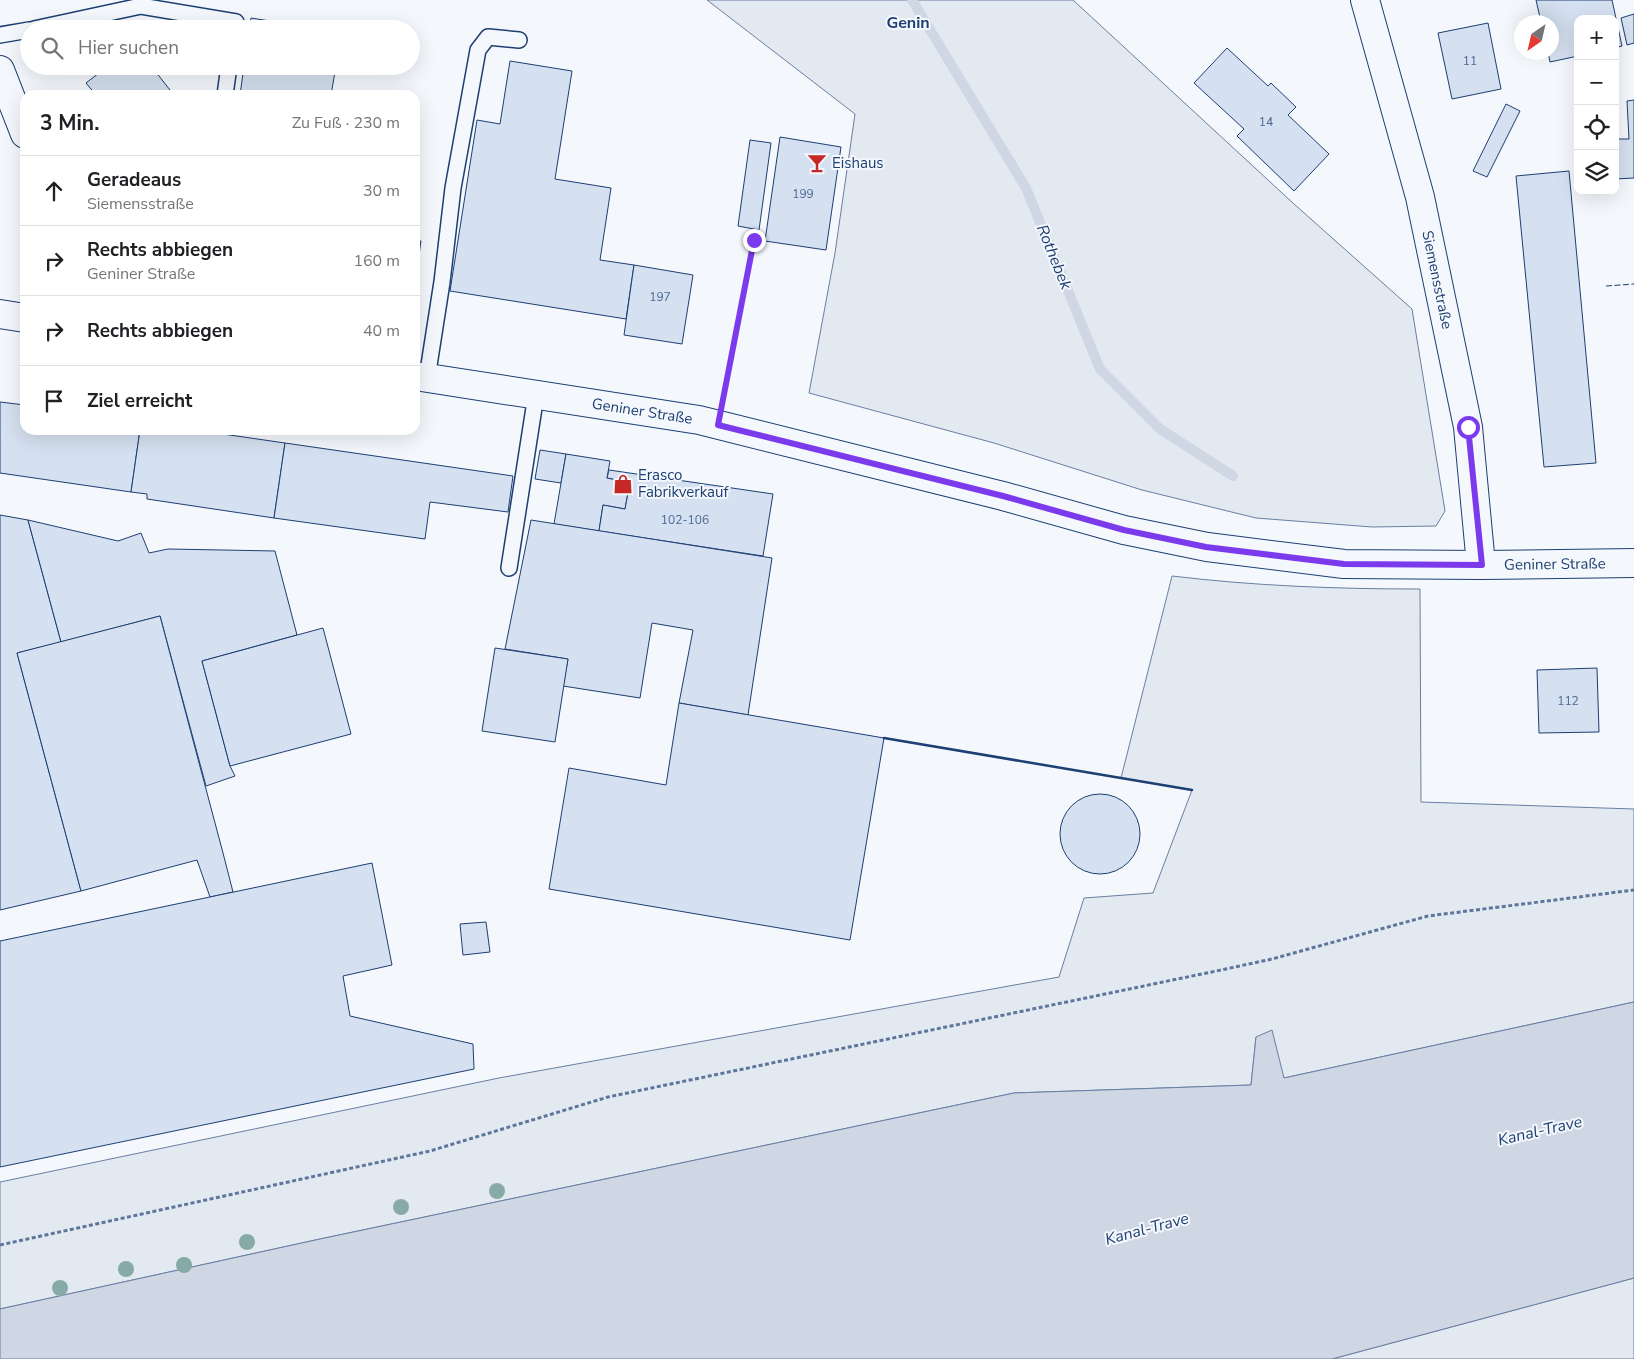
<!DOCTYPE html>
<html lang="de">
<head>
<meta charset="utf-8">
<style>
  body { margin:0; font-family:"Nunito Sans",sans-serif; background:#f6f6f6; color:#202124 }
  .controls { position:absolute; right:15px; top:15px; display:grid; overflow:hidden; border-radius:10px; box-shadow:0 5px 20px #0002 }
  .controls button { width:45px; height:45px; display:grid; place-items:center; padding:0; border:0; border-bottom:1px solid #e0e0e0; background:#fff; color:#202124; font:25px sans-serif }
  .compass { position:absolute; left:1514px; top:15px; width:45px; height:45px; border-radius:50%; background:#fff; box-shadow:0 5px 20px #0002; rotate:214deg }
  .stop { position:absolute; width:15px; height:15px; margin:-11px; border:4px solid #7c3aed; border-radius:50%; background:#fff }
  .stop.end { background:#7c3aed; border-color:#fff; box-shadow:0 1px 5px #0008 }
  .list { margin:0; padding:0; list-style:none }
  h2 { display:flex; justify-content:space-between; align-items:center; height:65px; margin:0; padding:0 20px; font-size:21px }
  h2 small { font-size:16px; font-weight:400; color:#757577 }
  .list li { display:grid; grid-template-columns:32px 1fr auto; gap:15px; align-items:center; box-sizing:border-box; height:70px; padding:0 20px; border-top:1px solid #e0e0e0 }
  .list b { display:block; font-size:19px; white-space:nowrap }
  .list p { margin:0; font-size:16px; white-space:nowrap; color:#757577 }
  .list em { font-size:16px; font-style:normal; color:#757577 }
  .icon { flex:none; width:28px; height:28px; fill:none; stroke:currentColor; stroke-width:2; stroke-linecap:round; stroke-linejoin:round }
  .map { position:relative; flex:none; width:1634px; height:1359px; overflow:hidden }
  .search { position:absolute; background:#fff; box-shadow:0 5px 20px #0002; left:20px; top:20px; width:400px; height:55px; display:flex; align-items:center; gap:12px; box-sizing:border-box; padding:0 18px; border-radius:28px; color:#757577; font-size:19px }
  .panel { position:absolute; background:#fff; box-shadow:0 5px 20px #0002; left:20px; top:90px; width:400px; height:345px; border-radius:15px }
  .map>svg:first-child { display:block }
</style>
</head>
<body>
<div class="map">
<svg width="1634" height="1359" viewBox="0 0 1634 1359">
  <rect width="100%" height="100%" fill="#f4f7fb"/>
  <g fill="#e3e9f0" stroke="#687fa3">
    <polygon points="707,0 1073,0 1294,204 1412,309 1445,511 1436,526 1372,527 1256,518 1142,490 994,443 809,393 835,253 855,114"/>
    <path d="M1172,576C1255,586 1337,589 1420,589L1421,802L1634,809V1002L1284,1078L1256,1037L1251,1085L1014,1093L320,1239L0,1309V1182L499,1078L1059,977L1084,898L1153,893L1192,790L1121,778Z"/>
    <polygon points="1634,1278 1634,1359 1332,1359"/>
  </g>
  <polygon fill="#cfd7e4" stroke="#687fa3" points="1634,1002 1634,1278 1332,1359 0,1359 0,1309 320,1239 1014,1093 1251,1085 1256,1037 1272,1030 1284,1078"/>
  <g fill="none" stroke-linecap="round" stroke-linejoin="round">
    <polyline stroke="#cfd7e4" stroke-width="10" points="912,0 1026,188 1100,369 1160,429 1233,476"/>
  </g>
  <g fill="#d5e0f0" stroke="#1d3f73">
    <polygon points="1536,0 1612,0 1622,46 1615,48 1615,19 1578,19 1578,56 1550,62 1548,52 1552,52 1552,22 1541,22"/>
    <polygon points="1634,14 1634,43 1627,45 1621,18"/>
    <polygon points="251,18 321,29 249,29"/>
    <polygon points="1488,23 1501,89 1452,99 1438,33"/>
    <polygon points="1227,48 1268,86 1271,83 1296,107 1288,115 1329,154 1294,191 1237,136 1244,129 1194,83"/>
    <polygon points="510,61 572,71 555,179 611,188 600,260 634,265 626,319 450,291 477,120 500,124"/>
    <polygon points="108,66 151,66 174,95 96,95 86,83"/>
    <polygon points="244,66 336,66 331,95 240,95"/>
    <polygon points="1634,100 1634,178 1615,179 1615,139 1629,139 1627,101"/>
    <polygon points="1506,104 1520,111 1487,177 1473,171"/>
    <polygon points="780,137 841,147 826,250 765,241"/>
    <polygon points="750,140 771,143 759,230 738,226"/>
    <polygon points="1569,171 1596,463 1544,467 1516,176"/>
    <polygon points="415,240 421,241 416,276 415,276"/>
    <polygon points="634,265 693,275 682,344 624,335"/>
    <polygon points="0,402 25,405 25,430 140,430 131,492 0,473"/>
    <polygon points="140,430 195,430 285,443 274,518 147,499 147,494 131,492"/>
    <polygon points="285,443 513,476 508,512 430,502 425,539 274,518"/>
    <polygon points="540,450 566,454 561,483 535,479"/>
    <polygon points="566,454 610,461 607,478 630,482 625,509 603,505 599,531 554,524"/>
    <polygon points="609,470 773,494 763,556 599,531 603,505 625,509 630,482 607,478"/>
    <polygon points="0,515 28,520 61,642 17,653 81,891 0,910"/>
    <polygon points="28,520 118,541 141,533 149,553 168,549 275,551 297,635 202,661 230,766 235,776 206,786 160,616 61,642"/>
    <polygon points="531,520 772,558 748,715 679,703 693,630 652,623 640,698 563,686 568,659 505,649"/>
    <polygon points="160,616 223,853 233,892 210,897 197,860 81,891 17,653"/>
    <polygon points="323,628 351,734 230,766 202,661"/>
    <polygon points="495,648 568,659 555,742 482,731"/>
    <polygon points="1597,668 1599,732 1539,733 1537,670"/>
    <polygon points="679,703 884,738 850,940 549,889 569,768 666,785"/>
    <circle cx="1100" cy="834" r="40"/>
    <polygon points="372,863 392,965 343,976 350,1016 473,1044 474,1069 0,1167 0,941"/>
    <polygon points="486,922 490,952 463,955 460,924"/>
  </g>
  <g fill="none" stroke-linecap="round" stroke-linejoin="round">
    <defs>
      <g id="lane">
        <polyline points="34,29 141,6 236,22 235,29"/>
        <polyline points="0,35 29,30"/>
        <polyline points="225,95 229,66"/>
        <polyline points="427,378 442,282 453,188 478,50 488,37 519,40"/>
        <polyline points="509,568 536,395"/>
      </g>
      <g id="street">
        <path id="s1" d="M1365,0L1420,197L1468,427L1481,565"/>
        <polyline points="0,70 25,134"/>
      </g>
      <g id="secondary">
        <polyline points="0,314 25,318"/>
        <path id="s2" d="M415,376L699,420L1003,496L1124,530L1207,547L1344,564L1481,565L1634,563"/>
      </g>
    </defs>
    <use href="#lane" stroke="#1d3f73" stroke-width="18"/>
    <use href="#street" stroke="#1d3f73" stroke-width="30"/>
    <use href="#secondary" stroke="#1d3f73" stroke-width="30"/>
    <g stroke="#5e769c" stroke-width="3" stroke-dasharray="4 2.5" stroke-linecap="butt">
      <polyline points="724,395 754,240"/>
      <polyline points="0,1245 430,1151 608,1097 1221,970 1272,959 1428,916 1634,890"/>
    </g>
    <use href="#lane" stroke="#f4f7fb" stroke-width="15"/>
    <use href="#street" stroke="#f4f7fb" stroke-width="28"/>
    <use href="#secondary" stroke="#f4f7fb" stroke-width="28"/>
    <polyline stroke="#1d3f73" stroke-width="1" stroke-dasharray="6 2.5" stroke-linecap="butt" points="1606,286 1634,284"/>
    <polyline stroke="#1d3f73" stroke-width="2.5" points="884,738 1192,790"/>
  </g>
  <g fill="#86aba6">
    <circle cx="497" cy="1191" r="8"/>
    <circle cx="401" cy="1207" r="8"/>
    <circle cx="247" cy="1242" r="8"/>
    <circle cx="184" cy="1265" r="8"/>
    <circle cx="126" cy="1269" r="8"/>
    <circle cx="60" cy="1288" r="8"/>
  </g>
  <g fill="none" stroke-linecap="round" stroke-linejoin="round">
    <polyline stroke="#7c3aed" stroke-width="6" points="754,240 718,425 1003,496 1124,530 1206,547 1344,564 1482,565 1468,427"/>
  </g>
  <defs>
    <symbol id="bar-bare" viewBox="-9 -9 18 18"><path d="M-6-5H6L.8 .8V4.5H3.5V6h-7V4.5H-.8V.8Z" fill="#c62828" stroke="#f4f7fb" stroke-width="2.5" paint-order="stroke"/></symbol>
    <symbol id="shop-bare" viewBox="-9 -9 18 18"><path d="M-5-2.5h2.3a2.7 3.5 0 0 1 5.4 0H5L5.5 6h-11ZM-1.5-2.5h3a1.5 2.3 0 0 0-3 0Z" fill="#c62828" stroke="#f4f7fb" stroke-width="2.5" paint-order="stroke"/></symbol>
  </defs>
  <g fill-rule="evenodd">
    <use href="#bar-bare" x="803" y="149" width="28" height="28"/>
    <use href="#shop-bare" x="609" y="470" width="28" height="28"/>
  </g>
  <g text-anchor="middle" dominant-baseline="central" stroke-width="4" stroke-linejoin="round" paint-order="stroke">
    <g font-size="12" fill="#4b6792">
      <text x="1470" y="61">11</text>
      <text x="1266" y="122">14</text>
      <text x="803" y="194">199</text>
      <text x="660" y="297">197</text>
      <text x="685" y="520">102-106</text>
      <text x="1568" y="701">112</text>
    </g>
    <g font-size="15" fill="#1d3f73" stroke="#f4f7fb" text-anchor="start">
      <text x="832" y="163">Eishaus</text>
      <text x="638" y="475">Erasco<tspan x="638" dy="17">Fabrikverkauf</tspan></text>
    </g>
    <g font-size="15" fill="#1d3f73" stroke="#f4f7fb">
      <text stroke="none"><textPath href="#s1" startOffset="289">Siemensstraße</textPath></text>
      <text stroke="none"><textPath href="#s2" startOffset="230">Geniner Straße</textPath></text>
      <text stroke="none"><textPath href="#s2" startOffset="1160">Geniner Straße</textPath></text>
    </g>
    <g font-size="16" font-weight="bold" fill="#1d3f73" stroke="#f4f7fb">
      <text x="908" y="23">Genin</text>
    </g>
    <g font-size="16" font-style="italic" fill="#1d3f73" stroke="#f4f7fb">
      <text transform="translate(1054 257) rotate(68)">Rothebek</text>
      <text transform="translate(1540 1131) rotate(-13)">Kanal-Trave</text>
      <text transform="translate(1147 1229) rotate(-15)">Kanal-Trave</text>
    </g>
  </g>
</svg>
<div class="controls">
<button>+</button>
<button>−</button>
<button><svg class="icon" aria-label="locate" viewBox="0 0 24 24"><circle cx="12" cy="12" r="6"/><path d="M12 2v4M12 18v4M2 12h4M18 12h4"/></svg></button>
<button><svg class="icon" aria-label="layers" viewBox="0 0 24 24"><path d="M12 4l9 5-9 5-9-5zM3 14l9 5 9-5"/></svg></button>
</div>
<svg class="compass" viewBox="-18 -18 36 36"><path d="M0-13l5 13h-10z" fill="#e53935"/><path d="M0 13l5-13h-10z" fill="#757577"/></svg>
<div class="stop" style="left:1468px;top:427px"></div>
<div class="stop end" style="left:754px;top:240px"></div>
<div class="search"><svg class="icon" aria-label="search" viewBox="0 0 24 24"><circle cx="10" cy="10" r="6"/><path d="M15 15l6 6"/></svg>Hier suchen</div>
<section class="panel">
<h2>3 Min.<small>Zu Fuß · 230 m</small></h2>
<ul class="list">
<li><svg class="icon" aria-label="ahead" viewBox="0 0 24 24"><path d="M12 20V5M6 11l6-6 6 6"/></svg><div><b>Geradeaus</b><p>Siemensstraße</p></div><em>30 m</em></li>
<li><svg class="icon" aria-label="right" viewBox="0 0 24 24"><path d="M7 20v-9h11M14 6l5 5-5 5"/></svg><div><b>Rechts abbiegen</b><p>Geniner Straße</p></div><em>160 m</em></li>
<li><svg class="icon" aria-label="right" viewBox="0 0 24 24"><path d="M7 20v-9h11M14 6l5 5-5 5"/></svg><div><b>Rechts abbiegen</b></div><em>40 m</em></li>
<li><svg class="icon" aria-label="arrive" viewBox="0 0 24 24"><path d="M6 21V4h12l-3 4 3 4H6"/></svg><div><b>Ziel erreicht</b></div></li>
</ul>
</section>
</div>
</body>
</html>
